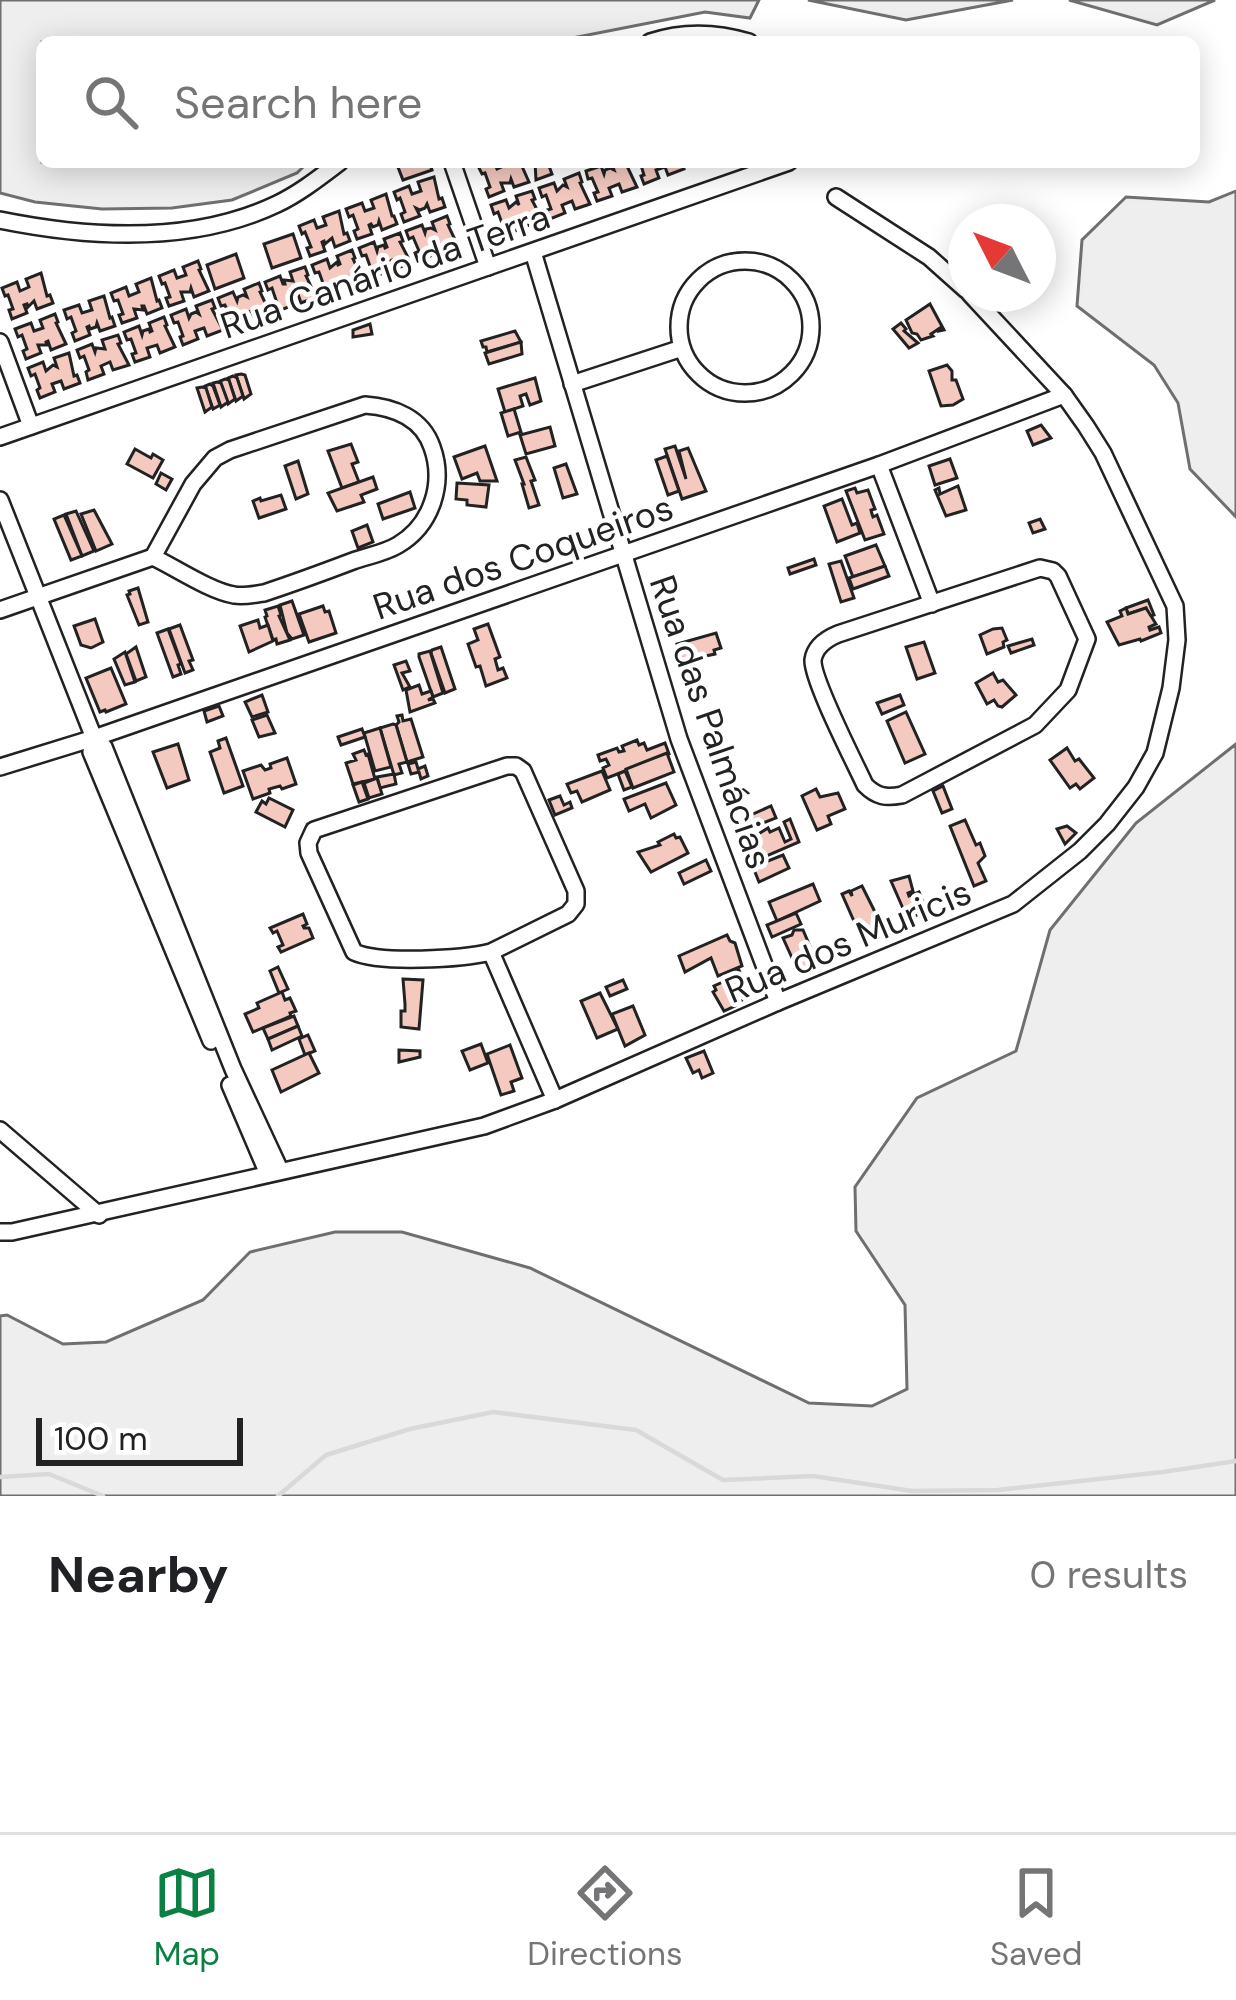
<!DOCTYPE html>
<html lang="en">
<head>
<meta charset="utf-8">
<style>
  body { margin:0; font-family:"DM Sans",sans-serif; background:#f2f2f2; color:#202124 }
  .compass { position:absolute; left:948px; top:204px; width:108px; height:108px; border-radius:50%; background:#fff; box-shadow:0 6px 30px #0003; rotate:312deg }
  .scale { position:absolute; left:36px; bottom:30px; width:207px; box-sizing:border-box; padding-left:12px; border:6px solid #222; border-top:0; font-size:33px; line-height:42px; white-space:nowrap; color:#222; -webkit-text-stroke:9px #fff; paint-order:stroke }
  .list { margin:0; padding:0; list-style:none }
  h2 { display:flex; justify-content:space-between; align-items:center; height:156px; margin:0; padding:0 48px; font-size:51px }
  h2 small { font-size:39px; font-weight:400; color:#757577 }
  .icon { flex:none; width:66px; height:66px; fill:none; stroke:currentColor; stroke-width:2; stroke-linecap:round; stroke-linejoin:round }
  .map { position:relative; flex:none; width:1236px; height:1496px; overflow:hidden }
  .search { position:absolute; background:#fff; box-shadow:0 6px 30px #0003; left:36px; right:36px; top:36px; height:132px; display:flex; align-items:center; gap:30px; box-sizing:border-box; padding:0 42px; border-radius:18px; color:#757577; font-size:45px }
  .sheet { height:336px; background:#fff }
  nav { display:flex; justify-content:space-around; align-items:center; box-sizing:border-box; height:168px; border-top:3px solid #e0e0e0; background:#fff; font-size:33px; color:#757577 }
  nav a { display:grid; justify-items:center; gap:6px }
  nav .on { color:#0b8043 }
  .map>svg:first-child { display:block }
</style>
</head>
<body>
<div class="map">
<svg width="1236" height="1496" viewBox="0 0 1236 1496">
  <rect width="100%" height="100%" fill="#fff"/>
  <g fill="#eee" stroke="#6f6f6f" stroke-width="3">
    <polygon points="0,0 759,0 750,18 705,12 552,42 42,42 42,162 308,162 297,173 232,200 172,208 102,209 35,202 0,193"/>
    <polygon points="808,0 1013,0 906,20"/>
    <polygon points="1069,0 1215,0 1157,25"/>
    <polygon points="1236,191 1236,517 1190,469 1178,403 1154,365 1077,306 1082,240 1126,197 1209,202"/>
    <polygon points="1236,744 1236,1496 0,1496 0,1316 7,1315 63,1344 106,1342 203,1300 250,1252 335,1232 402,1232 530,1268 809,1403 872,1406 907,1389 905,1305 856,1231 855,1187 917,1098 1016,1051 1050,930 1136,823"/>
  </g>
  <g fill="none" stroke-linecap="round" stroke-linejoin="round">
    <g stroke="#d9d9d9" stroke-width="4.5">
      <polyline points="0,1477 49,1474 103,1496"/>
      <polyline points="278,1496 326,1455 410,1429 493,1412 636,1430 723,1480 813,1476 912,1491 998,1490 1163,1472 1236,1461"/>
    </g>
  </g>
  <g fill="#f3c9c0" stroke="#222" stroke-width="3">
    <polygon points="396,162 429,162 432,170 403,180"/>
    <polygon points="490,162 494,162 497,169 506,165 505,162 520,162 529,182 514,187 511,179 510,183 501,183 504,191 489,197 486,189 490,187 485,173 482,174 478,166"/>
    <polygon points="535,162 558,162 557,166 549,166 552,174 536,180"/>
    <polygon points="611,162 628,162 627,166 637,187 622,192 619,184 609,188 612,196 597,201 594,193 598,192 592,178 588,179 586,171 601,166 604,174 605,170 610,168 614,170"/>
    <polygon points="640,162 681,162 684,169 668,175 665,167 656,170 659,178 644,184 641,176 644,175"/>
    <polygon points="579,173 582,182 580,183 590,204 575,209 572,201 562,205 565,213 550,219 547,210 551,209 546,195 542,197 539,188 554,183 557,191 563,185 567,187 564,179"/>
    <polygon points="434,177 439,199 442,198 445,207 430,212 427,204 425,208 420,210 416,208 420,216 404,222 401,214 405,212 400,198 397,200 394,192 409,186 412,194 421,191 418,182"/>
    <polygon points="532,191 535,199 532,200 543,221 527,226 524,218 515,222 518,230 503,236 500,228 503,226 498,212 494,214 491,205 506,200 509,208 516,202 519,205 516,196"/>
    <polygon points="386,194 392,216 394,216 397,224 382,230 379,221 378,225 373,227 371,224 369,225 372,234 357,239 354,231 358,229 353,215 349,217 346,209 362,203 365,211 374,208 371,200"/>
    <polygon points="339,211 344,234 347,233 350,241 335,247 332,238 325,244 324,241 322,242 325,251 310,256 307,248 311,247 305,232 302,234 299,226 314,220 317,228 326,225 323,217"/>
    <polygon points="447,216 450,224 448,225 458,246 442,252 439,243 430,247 433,255 418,261 415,253 419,251 413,237 409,239 406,231 422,225 425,233 426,229 431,228 435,230 432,222"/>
    <polygon points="400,233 403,241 400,242 411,263 395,269 392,260 383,264 386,272 371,278 368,270 371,269 366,255 362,256 359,248 374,242 377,251 378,247 384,245 385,248 387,247 384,239"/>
    <polygon points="293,234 301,258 272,268 264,244"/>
    <polygon points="352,250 355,258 353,259 363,280 348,286 345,278 335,281 338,289 323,295 320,287 324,286 319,272 315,273 312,265 327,259 330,268 337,262 338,265 340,264 337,256"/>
    <polygon points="236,254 244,278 215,289 207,265"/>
    <polygon points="198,261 201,269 199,270 209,291 194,297 191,288 190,292 181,292 184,301 169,306 166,298 170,297 165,283 162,284 159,276 174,270 177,278 186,275 183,267"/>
    <polygon points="305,267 308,275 306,276 316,297 301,303 298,294 288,298 291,306 276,312 273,304 277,303 272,288 268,290 265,282 280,276 283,284 285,284 284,280 293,281 290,272"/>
    <polygon points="41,273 47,296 50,295 53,303 37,309 34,301 28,307 27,304 24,305 27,313 12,319 9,310 13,309 8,295 5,296 2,288 17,282 20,291 29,287 26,279"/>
    <polygon points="151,278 157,301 159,300 162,308 147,314 144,306 142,306 143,310 134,309 137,318 122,323 119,315 123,314 118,300 114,301 111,293 126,287 129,296 139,292 136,284"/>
    <polygon points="259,283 262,291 260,292 270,313 255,319 251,311 242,314 245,322 230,328 227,320 231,319 225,305 221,306 218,298 233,292 237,301 238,297 243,295 247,297 244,289"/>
    <polygon points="104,296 110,318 112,317 115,326 100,331 97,323 96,327 90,329 89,326 87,327 90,335 75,341 72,333 76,331 71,317 67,319 64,310 79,305 82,313 92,310 89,301"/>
    <polygon points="212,300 215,308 212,309 223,330 207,336 204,328 195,331 198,339 183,345 180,337 183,336 178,322 174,323 171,315 186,309 189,318 191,314 196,312 199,314 196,306"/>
    <polygon points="930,304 944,330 939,331 940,328 931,334 933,336 921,340 917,334 912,333 906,320"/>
    <polygon points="55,314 58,322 56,323 66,344 51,350 48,341 46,342 47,345 38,345 41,353 26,359 23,351 27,349 22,335 18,337 15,329 31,323 34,331 43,328 40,320"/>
    <polygon points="164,317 167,325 165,326 175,347 160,353 157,345 147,348 150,357 135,362 132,354 136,353 131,339 127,340 124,332 139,326 142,335 143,331 149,329 150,332 152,331 149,323"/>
    <polygon points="901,323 906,329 904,331 918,343 909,348 893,329"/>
    <polygon points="370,324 372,334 353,337 353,330"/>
    <polygon points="515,331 521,342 487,352 486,347 483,347 481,341"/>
    <polygon points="118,335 121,343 118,344 129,365 113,370 110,362 101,366 104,374 88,380 86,372 89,370 84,356 80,358 77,350 92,344 95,352 96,348 105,349 102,340"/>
    <polygon points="521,342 522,354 489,364 485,353"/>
    <polygon points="69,353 74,376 77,375 80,383 64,389 61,381 52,384 55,392 40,398 37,390 40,388 35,374 31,376 28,368 43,362 46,371 53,365 57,367 54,358"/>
    <polygon points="947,365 952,371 952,380 956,380 963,399 953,405 941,406 929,371"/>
    <polygon points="241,374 245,375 251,394 244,399 236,375"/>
    <polygon points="233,376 237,378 243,396 236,401 228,378"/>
    <polygon points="535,378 541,401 530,405 526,394 520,396 523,406 505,412 498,389"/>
    <polygon points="225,379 229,380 235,399 228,404 220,381"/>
    <polygon points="217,382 221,383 228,402 221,407 213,383"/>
    <polygon points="210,384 213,386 220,405 213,409 205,386"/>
    <polygon points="202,387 206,388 212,407 205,412 197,388"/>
    <polygon points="514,409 521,432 508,436 501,413"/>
    <polygon points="1041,425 1051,438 1033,445 1027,431"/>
    <polygon points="550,427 555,446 526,454 520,435"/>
    <polygon points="351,444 358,462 352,464 359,482 342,488 328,451"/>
    <polygon points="485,446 497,481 480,481 477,473 462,479 454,457"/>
    <polygon points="675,446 686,479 679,451 688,448 706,491 682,499 665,449"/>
    <polygon points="135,449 151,458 153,454 163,460 153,478 127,464"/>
    <polygon points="667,456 679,491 668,495 656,460"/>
    <polygon points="526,457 535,480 531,481 539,505 529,508 522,484 524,484 515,460"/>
    <polygon points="950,459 957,478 935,485 929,466"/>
    <polygon points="298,461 308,494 296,499 285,466"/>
    <polygon points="566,464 577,494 563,498 554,468"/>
    <polygon points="161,473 172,479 166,490 156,484"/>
    <polygon points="373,477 377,489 361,495 364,502 337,511 328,493"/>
    <polygon points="457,483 489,485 486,507 467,505 467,500 456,499"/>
    <polygon points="958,486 966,510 946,516 935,490 939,488 940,494"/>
    <polygon points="855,488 857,493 868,490 875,509 871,510 872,514 873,517 877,515 884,534 865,540 846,491"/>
    <polygon points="410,492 415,508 383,519 378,504"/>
    <polygon points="281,495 286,509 259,518 253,501 260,498 261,501"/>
    <polygon points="842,499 852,525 857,523 860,533 837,542 824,506"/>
    <polygon points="94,510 112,544 96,551 81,514"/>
    <polygon points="76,511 94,551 82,556 66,514"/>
    <polygon points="64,515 82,556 71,560 54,519"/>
    <polygon points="1040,519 1045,529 1033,533 1029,523"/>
    <polygon points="367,525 373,542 358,548 352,531"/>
    <polygon points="876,545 885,566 853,577 845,556"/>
    <polygon points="814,559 816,565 790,574 788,568"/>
    <polygon points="841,561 854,598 841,602 829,564"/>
    <polygon points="885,566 889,576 853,589 849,578"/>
    <polygon points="138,588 148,622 139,625 127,595 130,594 129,591"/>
    <polygon points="1148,600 1154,615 1149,617 1146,608 1128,614 1126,608"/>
    <polygon points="292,601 304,635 292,639 287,633 280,605"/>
    <polygon points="278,606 281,615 279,616 290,640 277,644 276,639 273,640 265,617 267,616 265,610"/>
    <polygon points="323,606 325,612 329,611 336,633 309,642 299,614"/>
    <polygon points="1126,608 1128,614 1146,608 1156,624 1149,627 1150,630 1159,627 1161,633 1141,641 1140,639 1119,645 1107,622 1122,616 1120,611"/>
    <polygon points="95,619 103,642 91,648 81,645 74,626"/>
    <polygon points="258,620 260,628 268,625 273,641 249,652 240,626"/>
    <polygon points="488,624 500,657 495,659 498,670 503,668 507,678 486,686 480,666 476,667 468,644 478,640 474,629"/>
    <polygon points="180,625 193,660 189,661 193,670 185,673 169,629"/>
    <polygon points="1002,628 1007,640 1003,642 1004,647 987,654 980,635 993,629"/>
    <polygon points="168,629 181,664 178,665 181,674 173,677 157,633"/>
    <polygon points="716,633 721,648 714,650 715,654 682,661 677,644"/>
    <polygon points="1032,639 1034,645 1011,653 1008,646"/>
    <polygon points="924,642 935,673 917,679 906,647"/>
    <polygon points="136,647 146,677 136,681 126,654"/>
    <polygon points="441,647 455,689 445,693 431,653 432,650"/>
    <polygon points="430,651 443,693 433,697 419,657 419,654"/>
    <polygon points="125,652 135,682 125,685 114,659"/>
    <polygon points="406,661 410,671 402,673 410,687 403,690 394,665"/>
    <polygon points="111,668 126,704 106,712 105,710 100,712 86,678"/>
    <polygon points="993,673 998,682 1003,680 1016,695 1002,707 998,706 994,700 987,704 976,683"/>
    <polygon points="419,685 422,694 431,691 433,697 428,700 433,699 435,703 410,712 406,690"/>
    <polygon points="262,695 268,712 252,717 245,702"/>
    <polygon points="900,695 904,705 882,714 877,703"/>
    <polygon points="219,706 223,716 207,722 204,711"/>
    <polygon points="906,712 925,754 905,763 887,721"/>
    <polygon points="267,715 275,733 259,737 252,720"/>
    <polygon points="402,715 403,721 411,719 423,757 407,762 396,725 399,722 397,716"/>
    <polygon points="393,724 396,725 407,762 399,764 402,773 394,775 380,728"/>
    <polygon points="380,728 391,767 375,771 364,733"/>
    <polygon points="362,729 365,737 341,745 338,737"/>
    <polygon points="226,738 243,786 224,793 210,752 220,748 218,741"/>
    <polygon points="637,740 639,745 644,743 647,750 665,743 669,754 607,778 603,768 609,765 606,759 600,761 598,755 617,748 619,752 624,751 622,746"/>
    <polygon points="178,744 189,780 167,788 153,752"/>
    <polygon points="1067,748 1075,761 1079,759 1094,778 1080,789 1076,784 1070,788 1050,760"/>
    <polygon points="364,750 366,755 368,754 375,779 353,784 346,763 356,760 353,754"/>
    <polygon points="667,753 674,772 633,788 626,769"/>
    <polygon points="287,758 296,784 282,789 280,786 269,789 270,793 253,799 243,771 261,765 265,770 271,768 270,764"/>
    <polygon points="416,762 418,769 425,766 428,776 421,779 419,772 411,774 408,764"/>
    <polygon points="602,771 610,790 582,802 577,791 571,793 567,784"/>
    <polygon points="625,771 632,787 624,790 618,774"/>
    <polygon points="394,774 396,784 380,788 377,777"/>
    <polygon points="377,778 382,794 369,798 364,783"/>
    <polygon points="362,782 368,799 359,802 353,785"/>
    <polygon points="666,783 676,805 651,818 645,804 629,811 624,799"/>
    <polygon points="943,786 952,809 942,813 933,791"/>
    <polygon points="816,789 820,797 838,793 845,809 828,816 831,824 817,830 802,796"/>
    <polygon points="560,796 564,805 570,802 572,808 555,815 549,800"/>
    <polygon points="269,798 293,810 285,827 256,812 262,801 266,804"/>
    <polygon points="771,806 776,818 747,829 744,818"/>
    <polygon points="790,819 799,842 750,863 742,844 768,828 770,832 779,828 785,842 791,839 784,822"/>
    <polygon points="965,820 976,845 980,843 985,856 978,863 986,881 974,886 950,826"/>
    <polygon points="1067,826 1076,833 1065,844 1057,829"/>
    <polygon points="674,834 676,838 680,837 688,853 651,872 638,852 660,845 658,842"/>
    <polygon points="783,855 789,868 759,882 753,867"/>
    <polygon points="706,860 711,871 684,884 679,873"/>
    <polygon points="909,876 913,891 908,893 909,896 919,892 927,911 910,918 908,912 905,913 891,881"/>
    <polygon points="813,884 820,901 777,921 769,902"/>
    <polygon points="862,886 883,928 861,937 842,894 849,891 852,896 851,891"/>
    <polygon points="796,913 801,924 772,937 767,925"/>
    <polygon points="303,914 307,924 303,926 304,928 309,928 313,938 281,952 278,947 283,945 277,931 273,933 270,928"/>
    <polygon points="794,930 803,930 817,963 798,971 783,938 792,935"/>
    <polygon points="727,935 730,941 735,943 742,966 718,976 711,958 685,972 679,956"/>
    <polygon points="278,967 288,989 279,993 270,971"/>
    <polygon points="739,970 749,994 741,997 742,1000 734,1004 735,1006 724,1011 713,992 716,990 714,986 727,980 725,976"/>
    <polygon points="403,979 423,980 419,1029 401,1027 401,1011 405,1011 405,1004"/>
    <polygon points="623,980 627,989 610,996 606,987"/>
    <polygon points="282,992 285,1000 290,998 296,1011 290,1013 291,1016 253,1032 245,1014 259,1008 257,1003"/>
    <polygon points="600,993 618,1029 597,1038 581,1001"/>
    <polygon points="633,1006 645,1035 625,1046 612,1014"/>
    <polygon points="294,1016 298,1026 268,1039 263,1028"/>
    <polygon points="298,1026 302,1036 272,1050 268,1039"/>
    <polygon points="308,1035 315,1051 305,1055 299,1039"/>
    <polygon points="481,1044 488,1063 470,1070 462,1051"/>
    <polygon points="510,1045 522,1078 511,1082 514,1091 501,1095 487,1054"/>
    <polygon points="399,1050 420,1051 420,1057 399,1062"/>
    <polygon points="704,1051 713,1073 702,1078 699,1070 693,1073 686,1058"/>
    <polygon points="309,1053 319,1073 281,1092 272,1070"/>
  </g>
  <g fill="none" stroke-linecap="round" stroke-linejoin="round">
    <defs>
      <g id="minor">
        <path d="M650,42C683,31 716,32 749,42"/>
        <polyline points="452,162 488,267"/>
        <polyline points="836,197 929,257 966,290"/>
        <path d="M0,220C89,238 193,244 277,204C300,193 320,177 340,162"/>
        <polyline points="533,252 679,739 778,1002"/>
        <circle cx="745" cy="327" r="66"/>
        <polyline points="0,342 31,426"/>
        <polyline points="572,384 682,348"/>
        <polyline points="0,437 789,162"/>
        <polyline points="879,465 932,604"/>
        <polyline points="0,500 94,738 104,747 233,1069 280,1170"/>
        <path d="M1040,568L1053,571L1058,576L1087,639L1068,690L1035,725L902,795C886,798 877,797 865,785C855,763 812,680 813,660C815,646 826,639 838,634Z"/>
        <path d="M0,610L153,557L193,484L215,458L230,450L365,405C394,407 422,418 432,447C445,483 432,525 398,545C385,553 367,556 353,561C324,572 294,583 264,593C255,594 244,597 234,595C210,591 176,568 153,557"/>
        <polyline points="94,738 91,752 211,1041"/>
        <polyline points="0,767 94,738 879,465 1064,395"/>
        <path d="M491,952C462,959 380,964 354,952L309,853L308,843L314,830L507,766H516L523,771L576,891V904L568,914L491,952L555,1100"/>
        <polyline points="230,1085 268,1174"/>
        <polyline points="0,1130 99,1215"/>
        <polyline points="0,1232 12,1232 484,1126 555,1100 778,1002 1013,904 1080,851 1107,824 1136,787 1155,753 1171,688 1177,640 1175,606 1103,453 1086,426 1064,395 970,294"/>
      </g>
    </defs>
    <use href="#minor" stroke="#222" stroke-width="20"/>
    <use href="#minor" stroke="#fff" stroke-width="15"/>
  </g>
  <g text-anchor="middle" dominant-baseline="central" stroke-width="9" stroke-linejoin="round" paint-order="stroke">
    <g font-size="36" fill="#222" stroke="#fff">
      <text transform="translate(385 271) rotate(-19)">Rua Canário da Terra</text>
      <text transform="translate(523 557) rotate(-19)">Rua dos Coqueiros</text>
      <text transform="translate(711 722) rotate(71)">Rua das Palmácias</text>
      <text transform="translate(848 941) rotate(-23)">Rua dos Muricis</text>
    </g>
  </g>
</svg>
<svg class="compass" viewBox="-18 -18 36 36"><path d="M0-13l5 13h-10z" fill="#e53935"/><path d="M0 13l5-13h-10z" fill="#757577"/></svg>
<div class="scale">100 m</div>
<div class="search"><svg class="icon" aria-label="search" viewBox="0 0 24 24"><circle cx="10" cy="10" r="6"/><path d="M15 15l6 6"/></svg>Search here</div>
</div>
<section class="sheet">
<h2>Nearby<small>0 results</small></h2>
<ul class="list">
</ul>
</section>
<nav>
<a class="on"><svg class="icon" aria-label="map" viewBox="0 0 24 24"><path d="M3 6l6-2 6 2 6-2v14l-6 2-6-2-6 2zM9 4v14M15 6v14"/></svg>Map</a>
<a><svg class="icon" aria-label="directions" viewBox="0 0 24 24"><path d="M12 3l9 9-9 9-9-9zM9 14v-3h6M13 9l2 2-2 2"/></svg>Directions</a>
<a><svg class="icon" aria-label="saved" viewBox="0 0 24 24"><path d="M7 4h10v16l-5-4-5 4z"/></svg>Saved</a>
</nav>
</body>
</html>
